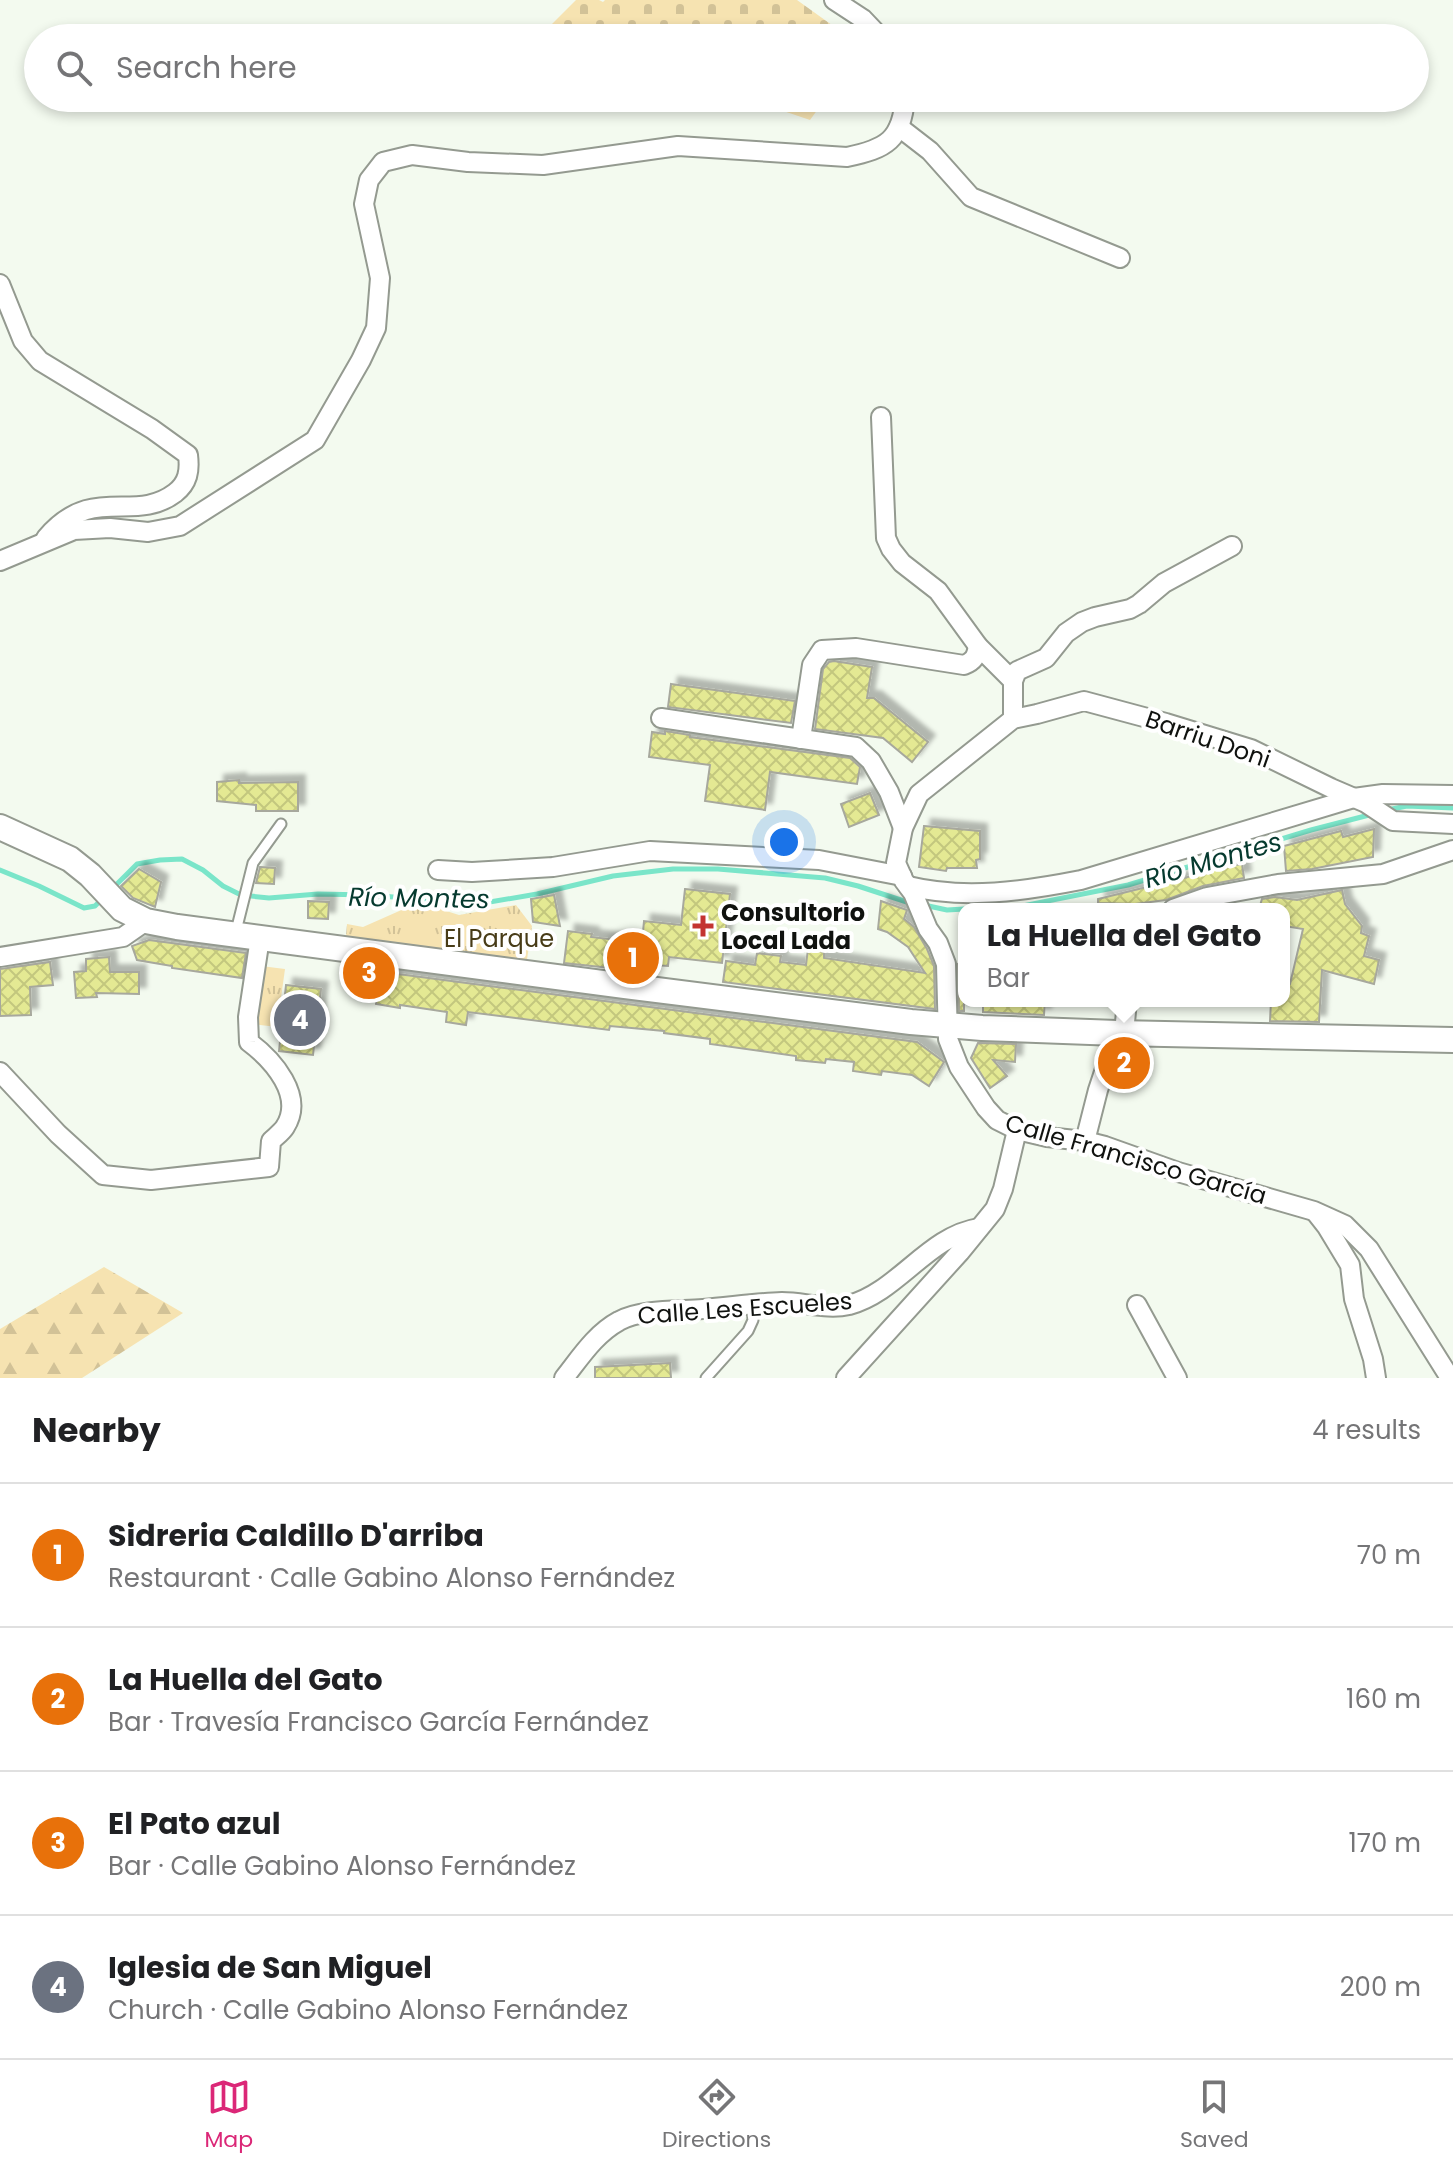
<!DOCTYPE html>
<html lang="en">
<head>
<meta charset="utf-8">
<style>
  body { margin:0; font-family:Poppins,sans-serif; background:#f2f2f2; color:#202124 }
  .you { position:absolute; left:784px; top:842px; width:28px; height:28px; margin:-20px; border:6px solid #fff; border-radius:50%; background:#1a73e8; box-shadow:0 0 0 12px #1a73e833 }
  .badge { display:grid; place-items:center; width:52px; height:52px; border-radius:50%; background:#db2777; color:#fff; font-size:26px; font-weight:700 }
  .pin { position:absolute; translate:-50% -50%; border:4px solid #fff; box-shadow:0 2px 8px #0006 }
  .popup { position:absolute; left:958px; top:903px; width:332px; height:104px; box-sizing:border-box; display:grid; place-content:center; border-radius:16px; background:#fff; filter:drop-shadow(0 2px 6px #0005); font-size:26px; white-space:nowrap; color:#757577 }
  .popup b { font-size:30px; color:#202124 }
  .popup::after { content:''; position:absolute; left:50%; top:100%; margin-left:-16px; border:16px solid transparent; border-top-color:#fff }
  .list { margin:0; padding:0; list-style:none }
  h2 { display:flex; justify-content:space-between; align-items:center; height:104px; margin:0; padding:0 32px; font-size:34px }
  h2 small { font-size:26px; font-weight:400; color:#757577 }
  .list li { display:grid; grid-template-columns:52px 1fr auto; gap:24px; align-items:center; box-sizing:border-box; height:144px; padding:0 32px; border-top:2px solid #e0e0e0 }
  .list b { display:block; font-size:30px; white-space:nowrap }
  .list p { margin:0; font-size:26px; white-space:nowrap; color:#757577 }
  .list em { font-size:26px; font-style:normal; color:#757577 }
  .icon { flex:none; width:44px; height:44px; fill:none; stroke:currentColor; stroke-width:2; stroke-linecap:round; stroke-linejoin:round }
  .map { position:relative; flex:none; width:1453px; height:1378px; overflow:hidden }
  .search { position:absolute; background:#fff; box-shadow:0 4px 12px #0003; left:24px; right:24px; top:24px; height:88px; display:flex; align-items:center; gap:20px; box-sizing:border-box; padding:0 28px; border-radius:44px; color:#757577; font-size:30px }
  .sheet { height:680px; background:#fff }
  nav { display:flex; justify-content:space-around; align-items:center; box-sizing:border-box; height:112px; border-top:2px solid #e0e0e0; background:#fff; font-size:22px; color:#757577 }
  nav a { display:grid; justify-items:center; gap:4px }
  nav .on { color:#db2777 }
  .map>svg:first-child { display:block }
</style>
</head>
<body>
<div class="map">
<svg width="1453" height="1378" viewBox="0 0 1453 1378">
  <defs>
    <pattern id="grass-tufts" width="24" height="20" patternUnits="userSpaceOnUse" patternTransform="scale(2)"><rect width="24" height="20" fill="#f6e3b1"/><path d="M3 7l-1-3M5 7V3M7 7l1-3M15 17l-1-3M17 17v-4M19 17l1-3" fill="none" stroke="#d2c297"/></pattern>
    <pattern id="forest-firs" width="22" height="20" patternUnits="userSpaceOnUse" patternTransform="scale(2)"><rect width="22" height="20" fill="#f6e3b1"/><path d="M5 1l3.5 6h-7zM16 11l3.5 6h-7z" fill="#d2c297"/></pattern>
    <pattern id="cemetery-stones" width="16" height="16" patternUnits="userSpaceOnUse" patternTransform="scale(2)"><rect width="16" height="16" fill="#f6e3b1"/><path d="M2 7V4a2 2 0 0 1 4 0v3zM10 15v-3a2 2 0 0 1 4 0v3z" fill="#d2c297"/></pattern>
    <pattern id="building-cross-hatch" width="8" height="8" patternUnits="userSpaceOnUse" patternTransform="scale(2)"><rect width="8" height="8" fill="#e4e993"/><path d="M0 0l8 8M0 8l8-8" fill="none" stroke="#c3c77e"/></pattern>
    <filter id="shadow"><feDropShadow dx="7" dy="-7" stdDeviation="2" flood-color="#0004"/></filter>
  </defs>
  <rect width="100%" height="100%" fill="#f3faef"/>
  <g fill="url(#grass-tufts)">
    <polygon points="516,905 532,926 525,973 345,949 347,924 363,927 406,908 437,908 459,915"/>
    <polygon points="261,966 285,969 277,1027 253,1024"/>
  </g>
  <polygon fill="url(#forest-firs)" points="104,1267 183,1313 82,1378 0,1378 0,1329"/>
  <g fill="url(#cemetery-stones)">
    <polygon points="576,0 599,0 603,2 605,0 797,0 850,38 542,38 540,36"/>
    <polygon points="745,98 826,98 810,120"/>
  </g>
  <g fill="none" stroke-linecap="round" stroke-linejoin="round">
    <g stroke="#7ae5c9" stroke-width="5">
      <polyline points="1387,810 1407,806 1453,808"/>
      <polyline points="0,870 39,886 84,908 95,906 103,898"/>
      <polyline points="113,888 137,864 160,860 182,859 203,870 223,886 241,895 269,898 318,894 369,895 478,904 537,894 613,876 673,869 718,869 825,878 858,886 910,903"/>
      <polyline points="924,905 947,910 964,909"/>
      <polyline points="971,909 1012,908 1128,885 1311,830 1373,814"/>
    </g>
  </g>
  <g fill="url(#building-cross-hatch)" stroke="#a7a89d" stroke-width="2" filter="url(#shadow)">
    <polygon points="834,661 872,667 867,698 874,698 928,742 912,762 883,738 815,729 823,669 829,662"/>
    <polygon points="671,684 795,701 791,723 668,707"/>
    <polygon points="665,731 690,735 690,737 850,758 860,767 857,784 770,772 765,810 705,801 710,765 649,757 652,732 665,734"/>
    <polygon points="239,780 239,783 298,782 298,811 256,811 256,805 217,801 217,782"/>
    <polygon points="870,793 879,815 849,827 841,804"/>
    <polygon points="924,826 980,831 980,859 976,860 977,868 947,868 946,871 919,867"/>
    <polygon points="1374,829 1373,857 1312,869 1286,871 1284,846 1341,831 1343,837"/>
    <polygon points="1242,864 1244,878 1203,886 1166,900 1135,904 1098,903 1098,899 1212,871 1211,869"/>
    <polygon points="260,867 275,868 274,884 256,883"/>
    <polygon points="139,869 161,882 155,907 133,898 121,886"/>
    <polygon points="685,889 730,894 722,963 669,957 668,966 639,964 638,971 564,963 568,931 592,934 591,937 642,943 644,921 681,925"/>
    <polygon points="1342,890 1345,904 1362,926 1361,933 1369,936 1364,956 1379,960 1374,984 1322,970 1319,1022 1270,1021 1271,1001 1284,1001 1284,984 1290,984 1303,929 1284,926 1284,909 1259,909 1262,899 1275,897 1297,900"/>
    <polygon points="554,895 560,926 533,922 531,899"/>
    <polygon points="308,901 329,902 328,919 308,918"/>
    <polygon points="881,901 907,910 904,919 914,927 927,949 934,966 935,1009 723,982 726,961 755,965 757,953 781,956 780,962 806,965 808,949 824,952 824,958 925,973 908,947 887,932 878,929"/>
    <polygon points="149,940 246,953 242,978 172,968 172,966 137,960 132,946"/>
    <polygon points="109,957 110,972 139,972 139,994 96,993 97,997 76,998 74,972 86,971 86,959"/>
    <polygon points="50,962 53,985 30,987 31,1015 0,1016 0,969"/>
    <polygon points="958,964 964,965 964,1011 959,1011"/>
    <polygon points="360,969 917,1042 944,1062 929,1086 912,1075 882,1071 881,1075 853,1071 854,1062 826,1059 825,1063 796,1060 796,1056 710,1044 710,1039 664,1033 664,1031 610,1026 609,1030 468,1012 466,1025 446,1022 447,1012 400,1005 400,1008 376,1004 377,994 357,991"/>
    <polygon points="286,985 321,989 313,1055 279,1051"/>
    <polygon points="983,1001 1045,1001 1044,1015 983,1012"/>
    <polygon points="978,1043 1016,1044 1015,1062 993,1060 1007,1076 990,1088 971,1058"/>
    <polygon points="670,1363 671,1378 595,1378 595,1367"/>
  </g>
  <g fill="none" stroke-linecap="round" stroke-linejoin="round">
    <defs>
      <g id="lane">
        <polyline points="236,931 253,863 281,824"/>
        <polyline points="706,1378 748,1331 753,1320 752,1305"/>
      </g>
      <g id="street">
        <polyline points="834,0 863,19 881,38"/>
        <polyline points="899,127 930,151 971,197 1120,258"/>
        <path d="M0,284L23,341L40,361L152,429L188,455C190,471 188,483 175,493C146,515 117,501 86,510C69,515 57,525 46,538"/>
        <polyline points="881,417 886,538 891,549 902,563 938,591 978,646 1013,681"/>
        <path d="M0,561L74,530L110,528L148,532L180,526L315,440L361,360L376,328L380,278L364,204L369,180L383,162L412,155L468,162L543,165L678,146L847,157C886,149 902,140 905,98"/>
        <polyline points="661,718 856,747 871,761 889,792 903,828"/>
        <polyline points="1013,719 1013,681 1017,671 1046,658 1066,633 1082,622 1095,617 1130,609 1139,604 1164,583 1232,546"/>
        <path d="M801,739L812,665L822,650L856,648L964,665C974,661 976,657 978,646"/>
        <polyline points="438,870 472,872 553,867 650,851 819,860 902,876"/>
        <path d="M908,886C965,900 1025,891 1081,880L1354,798L1383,794L1453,795"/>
        <polyline points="1173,909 1207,897 1278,884 1383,874 1453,850"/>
        <polyline points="0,957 123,937 146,921"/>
        <polyline points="1124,1033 1127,1001"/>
        <path d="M0,1072L58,1134L103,1175L151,1180L269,1167L271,1141C275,1137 282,1132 285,1127C305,1096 273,1060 249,1042L248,1017L260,938"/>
        <polyline points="1085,1141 1098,1090 1117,1033"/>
        <polyline points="1316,1213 1327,1227 1350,1265 1354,1299 1373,1359 1376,1378"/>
        <polyline points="1137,1305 1177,1378"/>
        <path d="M564,1378C580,1358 595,1334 619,1321C640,1309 678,1311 703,1309C729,1307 755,1303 782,1302C804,1302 827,1310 849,1305C898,1292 928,1236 979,1228"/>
        <polyline points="846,1378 960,1252 995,1209 1003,1189 1017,1130"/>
        <polyline points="1450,1378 1369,1249 1345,1225 1314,1211 1178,1172 1105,1146 1085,1141 1047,1137 1017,1130 997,1120 986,1108 959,1067 948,1039 946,964 938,943 928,929 913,893 904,881 896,863 903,828 919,794 1013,719 1037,714 1084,701 1166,723 1251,749 1331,788 1366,803 1393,821 1453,824"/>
      </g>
      <polyline id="secondary" points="0,827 70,859 90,875 122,909 146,921 177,927 625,986 911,1022 982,1028 1117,1033 1453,1040"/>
    </defs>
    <use href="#lane" stroke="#949a90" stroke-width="13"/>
    <use href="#street" stroke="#949a90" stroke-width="22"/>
    <use href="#secondary" stroke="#949a90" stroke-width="28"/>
    <use href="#lane" stroke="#fff" stroke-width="9"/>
    <use href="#street" stroke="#fff" stroke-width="18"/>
    <use href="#secondary" stroke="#fff" stroke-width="24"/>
  </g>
  <path fill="#c33431" stroke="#fff" stroke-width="3" d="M699 914h8v8h8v8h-8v8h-8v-8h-8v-8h8z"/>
  <g text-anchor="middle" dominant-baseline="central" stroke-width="8" stroke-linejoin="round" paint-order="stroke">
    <g font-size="24" fill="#10120f" stroke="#fff">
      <text transform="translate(1208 739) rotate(19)">Barriu Doni</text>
      <text transform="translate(1136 1159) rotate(16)">Calle Francisco García</text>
      <text transform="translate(745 1308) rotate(-4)">Calle Les Escueles</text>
    </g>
    <g font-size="24" font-weight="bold" fill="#10120f" stroke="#fff" text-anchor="start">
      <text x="721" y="912">Consultorio<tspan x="721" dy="28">Local Lada</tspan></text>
    </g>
    <g font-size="24" fill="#483c18" stroke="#fff">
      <text x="499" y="938">El Parque</text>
    </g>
    <g font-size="26" font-style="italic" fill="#063a2f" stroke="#fff">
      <text transform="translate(1213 860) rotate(-16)">Río Montes</text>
      <text transform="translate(419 898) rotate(1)">Río Montes</text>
    </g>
  </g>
</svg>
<div class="you"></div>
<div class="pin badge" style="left:633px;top:958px;background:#e8710a">1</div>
<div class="pin badge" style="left:1124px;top:1063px;background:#e8710a">2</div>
<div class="popup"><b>La Huella del Gato</b>Bar</div>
<div class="pin badge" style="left:369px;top:973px;background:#e8710a">3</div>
<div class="pin badge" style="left:300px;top:1020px;background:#6b7280">4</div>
<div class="search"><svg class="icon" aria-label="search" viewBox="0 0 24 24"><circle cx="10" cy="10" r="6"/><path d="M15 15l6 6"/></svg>Search here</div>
</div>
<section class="sheet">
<h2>Nearby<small>4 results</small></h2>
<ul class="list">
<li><span class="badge" style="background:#e8710a">1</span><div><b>Sidreria Caldillo D'arriba</b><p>Restaurant · Calle Gabino Alonso Fernández</p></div><em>70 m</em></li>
<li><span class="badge" style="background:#e8710a">2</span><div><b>La Huella del Gato</b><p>Bar · Travesía Francisco García Fernández</p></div><em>160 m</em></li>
<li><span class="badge" style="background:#e8710a">3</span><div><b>El Pato azul</b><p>Bar · Calle Gabino Alonso Fernández</p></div><em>170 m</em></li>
<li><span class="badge" style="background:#6b7280">4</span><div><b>Iglesia de San Miguel</b><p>Church · Calle Gabino Alonso Fernández</p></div><em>200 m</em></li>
</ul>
</section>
<nav>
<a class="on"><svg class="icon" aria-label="map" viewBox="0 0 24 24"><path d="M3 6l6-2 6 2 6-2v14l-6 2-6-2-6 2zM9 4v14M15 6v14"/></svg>Map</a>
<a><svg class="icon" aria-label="directions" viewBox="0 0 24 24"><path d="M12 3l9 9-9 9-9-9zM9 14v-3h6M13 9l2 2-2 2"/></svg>Directions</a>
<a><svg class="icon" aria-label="saved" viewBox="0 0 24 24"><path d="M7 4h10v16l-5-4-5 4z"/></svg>Saved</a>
</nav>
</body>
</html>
